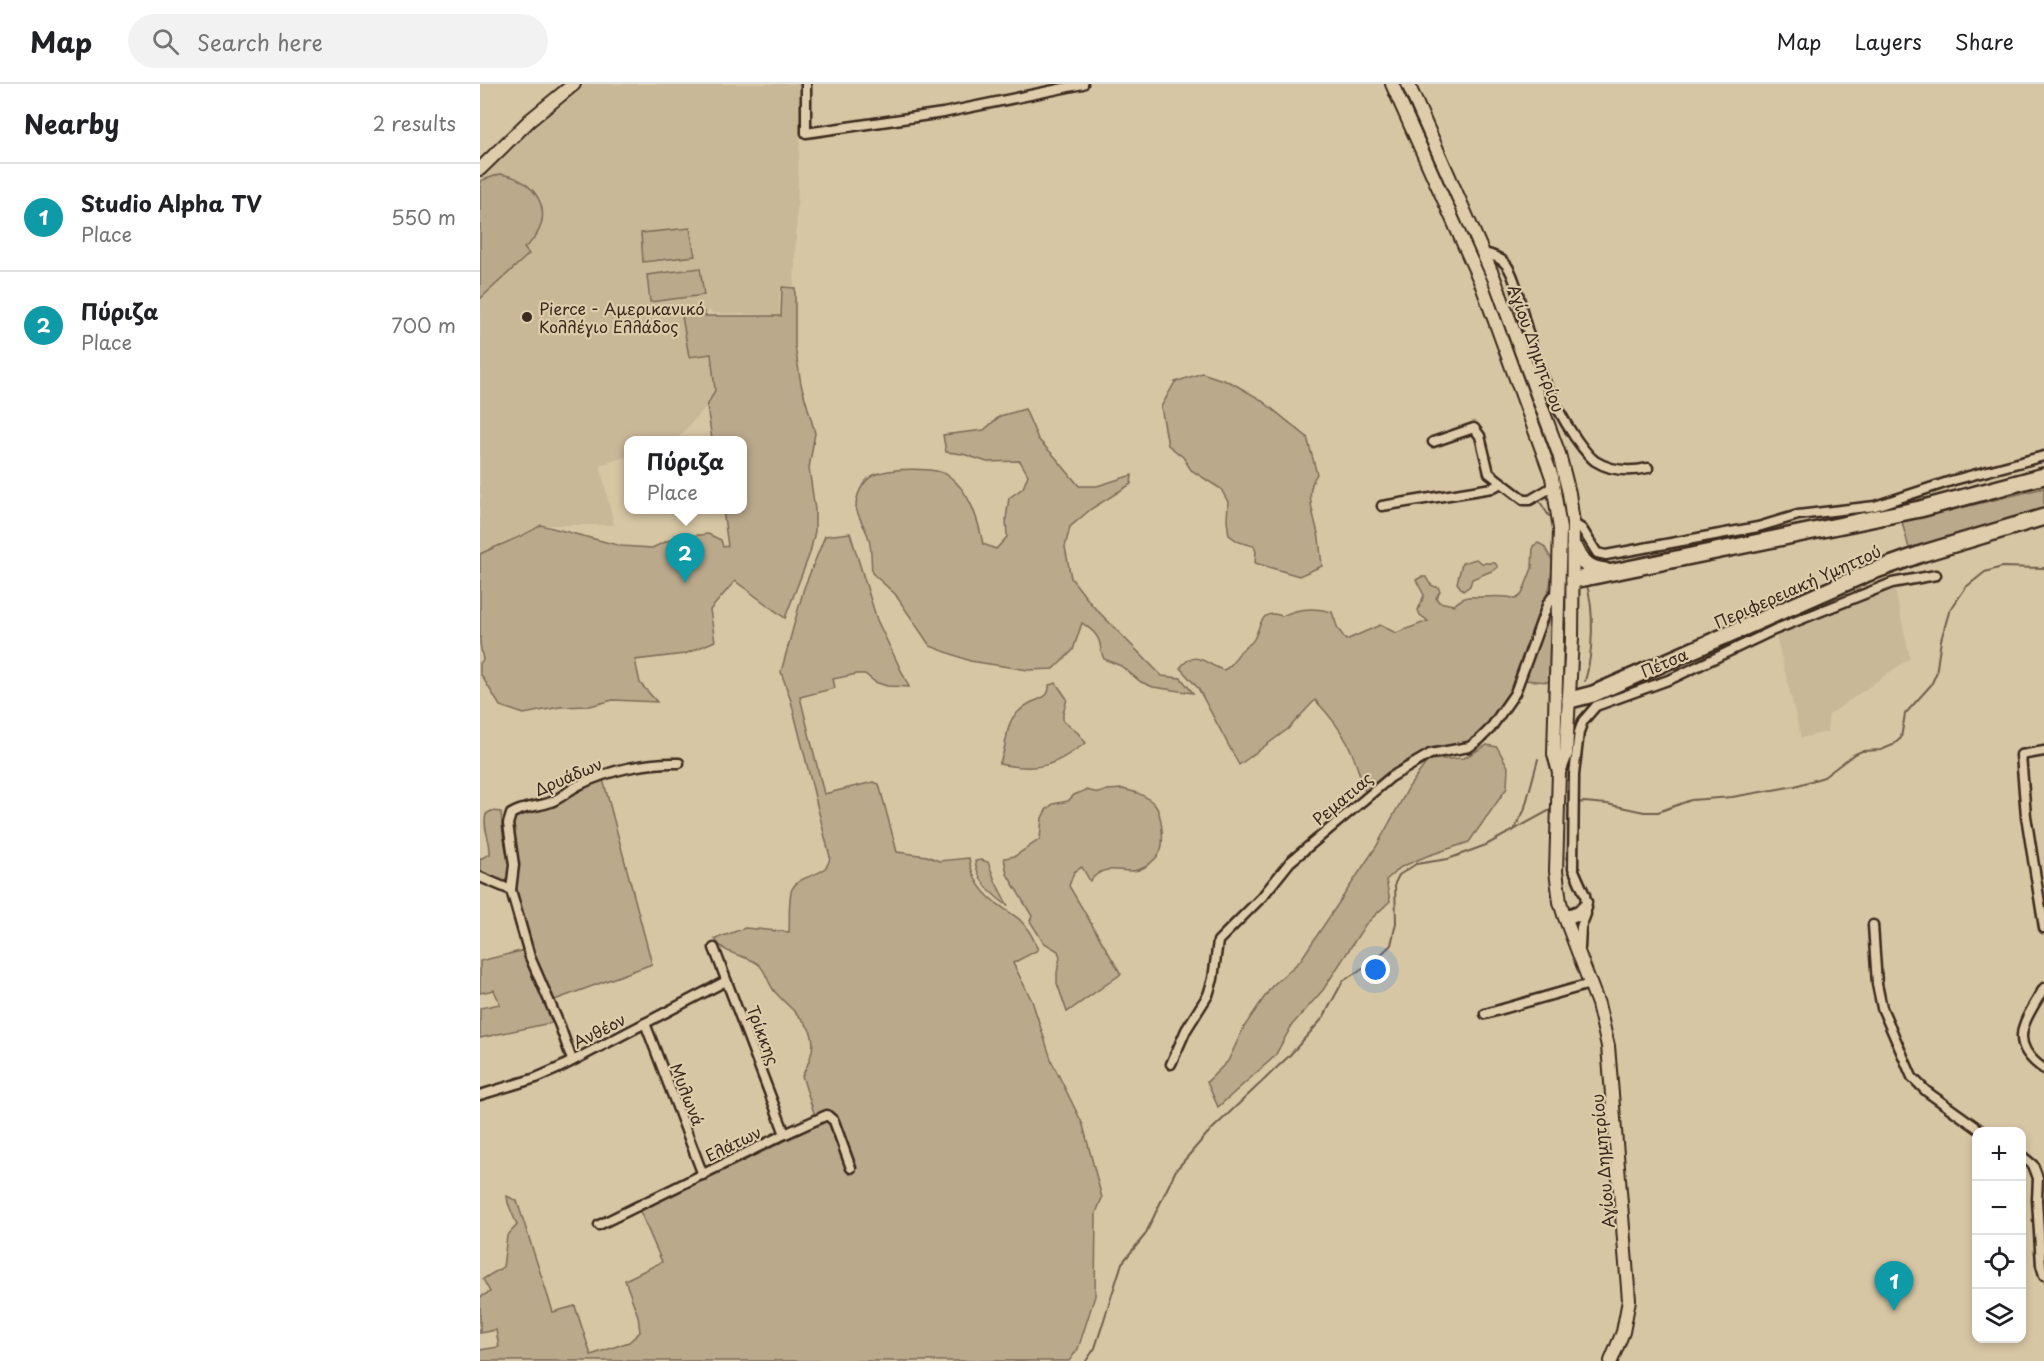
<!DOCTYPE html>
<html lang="en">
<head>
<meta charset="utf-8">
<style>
  body { margin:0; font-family:"Playpen Sans",sans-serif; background:#f2f2f2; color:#202124 }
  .controls { position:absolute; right:18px; bottom:18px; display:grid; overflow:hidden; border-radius:12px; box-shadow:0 3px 9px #0003 }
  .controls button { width:54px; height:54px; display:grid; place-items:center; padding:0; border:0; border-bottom:2px solid #e0e0e0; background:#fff; color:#202124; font:30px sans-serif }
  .you { position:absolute; left:896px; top:886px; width:21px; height:21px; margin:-15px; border:4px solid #fff; border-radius:50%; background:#1a73e8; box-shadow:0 0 0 9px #1a73e833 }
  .badge { display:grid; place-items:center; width:39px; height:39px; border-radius:50%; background:#3b2a1e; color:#fff; font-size:20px; font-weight:700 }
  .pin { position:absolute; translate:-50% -50px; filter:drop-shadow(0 2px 3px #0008) }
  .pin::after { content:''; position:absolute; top:32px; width:21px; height:18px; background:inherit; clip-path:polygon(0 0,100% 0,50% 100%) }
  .popup { position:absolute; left:144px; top:352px; width:123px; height:78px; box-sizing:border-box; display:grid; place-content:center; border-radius:12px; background:#fff; filter:drop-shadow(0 2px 4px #0005); font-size:20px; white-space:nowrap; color:#757577 }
  .popup b { font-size:22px; color:#202124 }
  .popup::after { content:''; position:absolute; left:50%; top:100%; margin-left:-12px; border:12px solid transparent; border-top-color:#fff }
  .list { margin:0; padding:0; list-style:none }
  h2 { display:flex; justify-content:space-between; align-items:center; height:78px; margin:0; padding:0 24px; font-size:26px }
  h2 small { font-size:20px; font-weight:400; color:#757577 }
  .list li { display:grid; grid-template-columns:39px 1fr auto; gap:18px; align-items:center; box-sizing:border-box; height:108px; padding:0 24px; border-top:2px solid #e0e0e0 }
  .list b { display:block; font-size:22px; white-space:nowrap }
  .list p { margin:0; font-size:20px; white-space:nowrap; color:#757577 }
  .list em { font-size:20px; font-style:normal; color:#757577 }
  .icon { flex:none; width:33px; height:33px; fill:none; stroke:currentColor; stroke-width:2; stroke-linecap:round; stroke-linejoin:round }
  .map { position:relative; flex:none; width:1564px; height:1277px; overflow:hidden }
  header { display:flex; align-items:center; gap:36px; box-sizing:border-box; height:84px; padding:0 30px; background:#fff; border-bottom:2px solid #e0e0e0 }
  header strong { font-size:28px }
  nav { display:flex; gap:33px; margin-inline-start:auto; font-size:21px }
  .search { width:420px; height:54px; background:#f2f2f2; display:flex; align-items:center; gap:15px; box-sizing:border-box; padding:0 21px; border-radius:33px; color:#757577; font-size:22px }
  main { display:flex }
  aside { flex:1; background:#fff }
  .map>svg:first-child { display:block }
</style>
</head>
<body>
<header>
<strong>Map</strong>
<div class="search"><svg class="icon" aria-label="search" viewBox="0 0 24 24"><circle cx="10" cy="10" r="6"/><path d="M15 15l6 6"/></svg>Search here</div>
<nav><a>Map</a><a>Layers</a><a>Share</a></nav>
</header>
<main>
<aside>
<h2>Nearby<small>2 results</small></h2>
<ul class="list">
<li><span class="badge" style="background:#0f9aa8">1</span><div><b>Studio Alpha TV</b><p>Place</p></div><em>550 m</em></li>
<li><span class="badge" style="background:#0f9aa8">2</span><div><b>Πύριζα</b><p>Place</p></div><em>700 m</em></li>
</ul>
</aside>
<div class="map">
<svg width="1564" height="1277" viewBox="0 0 1564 1277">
  <rect width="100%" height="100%" fill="#d7c6a4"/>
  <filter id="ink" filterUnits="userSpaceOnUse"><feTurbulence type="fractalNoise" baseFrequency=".0167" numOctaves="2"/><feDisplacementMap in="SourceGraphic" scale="12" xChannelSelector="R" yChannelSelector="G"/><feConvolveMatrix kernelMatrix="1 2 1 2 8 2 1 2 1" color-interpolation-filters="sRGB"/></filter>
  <g filter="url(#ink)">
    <g fill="#c9b898">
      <polygon points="100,0 322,0 314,202 300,202 299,231 232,229 229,226 225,232 235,306 227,322 196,356 148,356 148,372 120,381 134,441 61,441 44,452 23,458 0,470 0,415 2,410 0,409 0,91 32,58"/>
      <polygon points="1415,506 1430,574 1349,631 1347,648 1321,654 1296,551 1390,512"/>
    </g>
    <g fill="#bba98c" stroke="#7b6a55" stroke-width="1.5">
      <path d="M20,90C49,93 74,121 57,150C54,156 49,160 44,164L49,170L0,215V97Z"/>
      <polygon points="210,144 215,172 163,178 161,149"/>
      <polygon points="220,184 224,211 170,218 167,191"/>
      <path d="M302,203L315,204V262L321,300L335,349L329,384L335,426V447L330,469L305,534L255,497L230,526L235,557L205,570L155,576L160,599L177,618L133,616L110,622L80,623L44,630L20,622L0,589V579L3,576L0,559V470C22,459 42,454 61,441L141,462L172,464L194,454L228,450L241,456L243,463L248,462L243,426H262V356H232L227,322L235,306L231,270L209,273L202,232L224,228L225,232H301Z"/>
      <path d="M722,289L752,299L780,315L827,353L837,390C823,409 835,433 839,454C840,463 841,473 842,482L819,492L775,479L776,468L774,462L759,458L749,451L747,437L748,418L741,405L711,386L703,373L688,361L681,323L695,298Z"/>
      <path d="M545,325L558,355L576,374L599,402H617L652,391L651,400L611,425L590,443L585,463L591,494L612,521L682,592L701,594L713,609L673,603L661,598L641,582L624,575C621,569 621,566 620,560C618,550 609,544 602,539L593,566L574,585L548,586L490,577L450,562L415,510L392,489C391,477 392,463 388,452C386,445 376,429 376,423C376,412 382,398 392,392C406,384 456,382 469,392C490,408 498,435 503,460L516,465L527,453L526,435L529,414L543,404L548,391L540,377L507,378L483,370L466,368L463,351L504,346L520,332Z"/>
      <polygon points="1564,404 1564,428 1430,468 1422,438"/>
      <path d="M370,449L397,536L429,603L407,602L395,598L385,590H377L353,595L355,604L320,613L344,710L393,698L399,700L417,768L447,772L459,777L489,774C492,796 503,811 522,823C528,828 536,832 541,837C549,845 554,855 558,866L533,879L552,917L572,978L603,1041L622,1114L616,1129L615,1212L598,1265L589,1277H0V1266L19,1263L16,1246L0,1249V1213L10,1208L3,1195L23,1183L27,1152L37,1141L28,1119L27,1112L37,1117L73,1228L95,1222L111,1271L149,1258L160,1248L158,1232L145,1196L182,1178L160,1127L338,1041L322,992C348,946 323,939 295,908C288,900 286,886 278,880C263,869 246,873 235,855L265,844L309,848C310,837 308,814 312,805C321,788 347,795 350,773L311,617L301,588L324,504L345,452Z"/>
      <path d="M1058,459L1064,462L1073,478L1070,502L1041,584L1023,620L999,650L990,658L980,661L954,665L886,712C874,669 867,649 835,616L808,645L759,681L718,604L700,584C716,563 727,582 744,586C756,580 754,572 763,565C767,561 771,561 774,555C781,542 780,524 802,532C818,524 835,523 852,528L858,545L866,556L900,541L916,549L948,537L940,531L938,526L944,511L936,496L941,493H946C949,499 951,503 958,503L960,507L956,514L959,518L974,521C986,511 987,513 1001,513C1014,513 1023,511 1036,515L1042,510L1052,484L1053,462Z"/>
      <polygon points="996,475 1002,479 1015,479 1018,483 1014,486 992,495 990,502 983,507 977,499 982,479"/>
      <polygon points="1073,519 1069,598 1044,596 1064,536"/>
      <path d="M576,599L587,615L583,629V637L598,649L606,659C572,682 561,688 519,680C527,667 525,641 535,631C539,627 546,621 550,619C560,614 570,614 569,601Z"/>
      <polygon points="1007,661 1017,663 1028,683 1027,704 989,758 947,772 921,783 906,796 910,817 885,841 843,906 812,941 795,972 738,1023 727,998 748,977 764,943 792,902 820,877 896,763 929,703 948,676 984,674"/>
      <polygon points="123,695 172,880 72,917 54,874 34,806 30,741 34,731 66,724 111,699"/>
      <path d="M643,705C655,708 667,711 675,721C682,730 684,756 681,766C678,774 671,779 665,783C645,795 629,774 610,797L602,783L594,788L589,802L641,890L587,928L577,899V889L580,873L578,867L563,858L550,837L552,832L527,790L524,774L535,772L560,755L562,734L566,726L573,720L588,717L594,711L606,706L619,709L627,706Z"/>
      <path d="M11,727L21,728L23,751L30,781V790L24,798L8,793L0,785V775L10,770C11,756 2,744 6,730Z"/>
      <path d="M501,776L508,778L516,799L528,822C511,810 498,798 495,777Z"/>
      <polygon points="45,866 61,912 75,938 0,954 0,924 20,920 14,906 0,909 0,877"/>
    </g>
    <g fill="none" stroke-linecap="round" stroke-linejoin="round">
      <g stroke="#715f4c" stroke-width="2">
        <polyline points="1060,418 1069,432"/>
        <path d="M1105,597C1113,570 1115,525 1106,498"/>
        <polyline points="1083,721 1104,718 1127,720 1164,728 1178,728 1211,716 1252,713 1315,702 1344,693 1373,671 1382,667 1401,666 1413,661 1421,654 1425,630 1451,601 1456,590 1461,556 1469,528 1486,503 1505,488 1522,483 1564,484"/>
        <polyline points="1034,746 1044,727 1058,675"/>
        <polyline points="606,1277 615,1264 642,1179 665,1151 696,1086 727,1050 809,972 843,934 863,897 895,876 911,861 916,839 915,799 919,791 936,780 968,775 1006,761 1072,725"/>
      </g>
      <defs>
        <g id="street">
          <polyline points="326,0 326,49 463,29 603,0"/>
          <path d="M1003,169C1014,171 1024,175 1029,185C1038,200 1040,221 1045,238C1056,279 1070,316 1094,352C1100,360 1106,370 1115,377C1131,387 1150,388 1168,384"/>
          <polyline points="953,358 994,344 1000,352 1009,389 1044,416 1050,416 1074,402"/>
          <polyline points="902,422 1012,404 1021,399"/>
          <polyline points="1093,439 1102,445 1117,469 1126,471 1278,443 1318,431 1395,422 1474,396 1564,372"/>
          <polyline points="1564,667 1541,671 1546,732 1564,844"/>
          <polyline points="0,793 31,806 50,873 80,942 92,976"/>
          <path d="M31,806L34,781L28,740L31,730C43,722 58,723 71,718C81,714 89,706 99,701C129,686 166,678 199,679"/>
          <polyline points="1084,831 1089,834 1100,833 1107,824 1105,811 1093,784 1094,691 1099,648 1103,637 1116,622 1191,595 1294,546 1412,499 1456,491"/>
          <polyline points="1084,831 1099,826 1107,818"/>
          <polyline points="1393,841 1397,900 1402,924 1432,993 1446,1007 1503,1048"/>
          <polyline points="234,864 305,1050"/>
          <polyline points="1100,864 1101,843 1106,830"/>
          <path d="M1564,904C1546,936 1525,958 1564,985"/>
          <polyline points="1005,930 1110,900"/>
          <polyline points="165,939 223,1091"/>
          <polyline points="691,980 706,946 728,911 733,895 738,857 782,813 810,778 911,693 950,670 989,663 999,656 1010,645 1035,609 1068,519 1078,505"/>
          <polyline points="0,1011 56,994 79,984 246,897"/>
          <polyline points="1542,1072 1553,1081 1558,1094 1557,1116 1561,1181 1564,1191"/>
          <polyline points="119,1141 305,1050 347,1031 354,1037 371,1084"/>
        </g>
        <g id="secondary">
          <polyline points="912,0 1001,199 1072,393 1080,445 1074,670 1079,688"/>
          <polyline points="928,0 1014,194 1079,370 1089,409 1093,439 1092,554 1086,670 1079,688 1076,787 1080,818 1084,831 1118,920 1128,962 1149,1216 1143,1248 1131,1277"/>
          <polyline points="0,85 50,36 94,0"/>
        </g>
        <g id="highway">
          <path d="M1094,464C1102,478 1108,485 1125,487"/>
          <polyline points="1094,496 1440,425 1564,392"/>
          <polyline points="1090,616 1113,610 1388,489 1444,469 1564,433"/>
        </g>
      </defs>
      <use href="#street" stroke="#3b2a1e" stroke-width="13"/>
      <use href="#secondary" stroke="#3b2a1e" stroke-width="16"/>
      <use href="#highway" stroke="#3b2a1e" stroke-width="20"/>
      <use href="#street" stroke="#deccaa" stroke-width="8"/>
      <use href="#secondary" stroke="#deccaa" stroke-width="12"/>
      <use href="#highway" stroke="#deccaa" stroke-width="15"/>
    </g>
  </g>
  <circle fill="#3b2a1e" stroke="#deccaa" stroke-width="2" cx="47" cy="233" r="6"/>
  <g text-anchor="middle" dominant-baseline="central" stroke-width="4.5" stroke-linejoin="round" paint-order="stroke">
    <g font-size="16" fill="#3b2a1e" stroke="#deccaa" text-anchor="start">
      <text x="59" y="224">Pierce - Αμερικανικό<tspan x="59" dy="18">Κολλέγιο Ελλάδος</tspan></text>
    </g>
    <g font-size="16" fill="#3b2a1e" stroke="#deccaa">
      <text transform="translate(1057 264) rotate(70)">Αγίου Δημητρίου</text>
      <text transform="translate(1317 502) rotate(-24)">Περιφερειακή Υμηττού</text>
      <text transform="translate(1184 578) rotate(-23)">Πέτσα</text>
      <text transform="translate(88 692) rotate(-23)">Δρυάδων</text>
      <text transform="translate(862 714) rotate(-40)">Ρεματιας</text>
      <text transform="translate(119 946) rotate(-27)">Ανθέον</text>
      <text transform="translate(284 951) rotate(69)">Τρίκκης</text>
      <text transform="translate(208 1010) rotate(69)">Μυλωνά</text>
      <text transform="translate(253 1059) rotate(-26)">Ελάτων</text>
      <text transform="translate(1122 1077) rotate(-95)">Αγίου Δημητρίου</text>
    </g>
  </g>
</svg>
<div class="controls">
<button>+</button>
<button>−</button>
<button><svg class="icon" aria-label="locate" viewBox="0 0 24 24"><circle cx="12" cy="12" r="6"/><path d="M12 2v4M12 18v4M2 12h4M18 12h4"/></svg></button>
<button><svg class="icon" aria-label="layers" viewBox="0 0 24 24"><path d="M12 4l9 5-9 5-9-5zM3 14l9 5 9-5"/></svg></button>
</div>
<div class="you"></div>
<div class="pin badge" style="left:1414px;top:1227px;background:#0f9aa8">1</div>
<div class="pin badge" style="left:205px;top:499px;background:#0f9aa8">2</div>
<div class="popup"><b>Πύριζα</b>Place</div>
</div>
</main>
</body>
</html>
